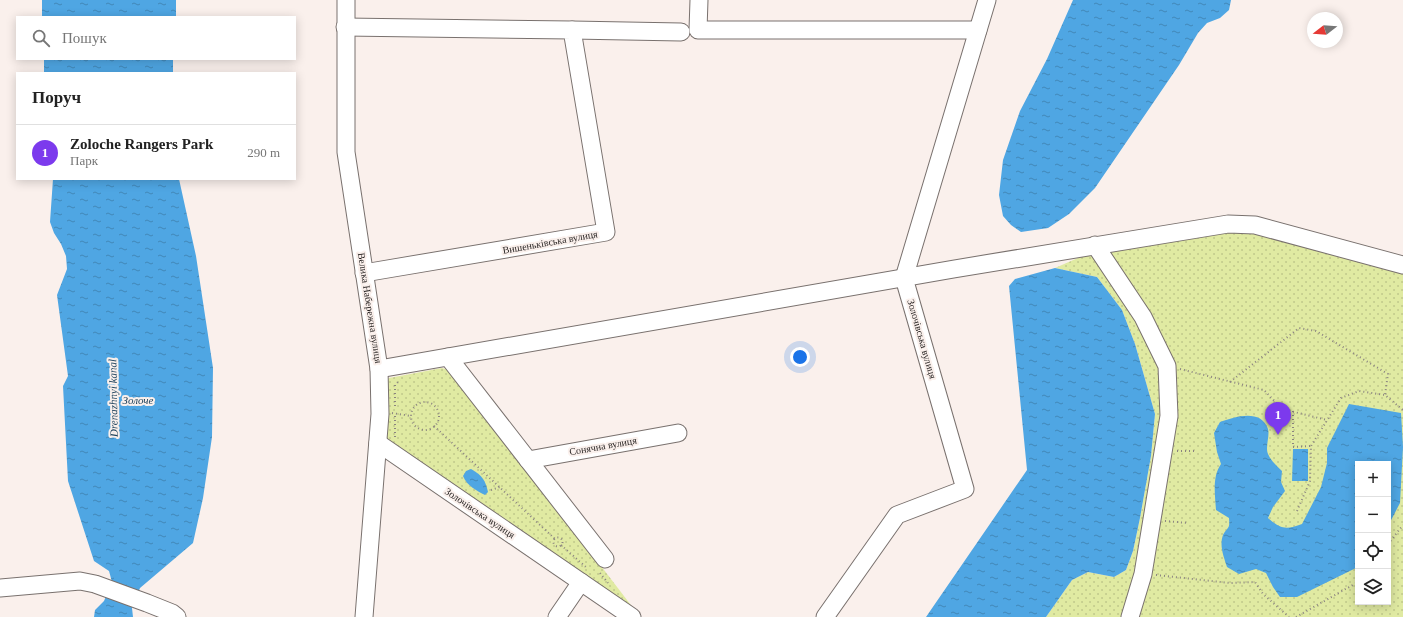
<!DOCTYPE html>
<html lang="uk">
<head>
<meta charset="utf-8">
<style>
  body { margin:0; font-family:"Times New Roman",serif; background:#f6f6f6; color:#222 }
  .controls { position:absolute; right:12px; bottom:12px; display:grid; overflow:hidden; border-radius:0px; box-shadow:0 2px 10px #0003 }
  .controls button { width:36px; height:36px; display:grid; place-items:center; padding:0; border:0; border-bottom:1px solid #e0e0e0; background:#fff; color:#222; font:20px sans-serif }
  .compass { position:absolute; left:1307px; top:12px; width:36px; height:36px; border-radius:50%; background:#fff; box-shadow:0 2px 10px #0003; rotate:253deg }
  .you { position:absolute; left:800px; top:357px; width:14px; height:14px; margin:-10px; border:3px solid #fff; border-radius:50%; background:#1a73e8; box-shadow:0 0 0 6px #1a73e833 }
  .badge { display:grid; place-items:center; width:26px; height:26px; border-radius:50%; background:#7c3aed; color:#fff; font-size:13px; font-weight:700 }
  .pin { position:absolute; translate:-50% -33px; filter:drop-shadow(0 1px 2px #0008) }
  .pin::after { content:''; position:absolute; top:21px; width:14px; height:12px; background:inherit; clip-path:polygon(0 0,100% 0,50% 100%) }
  .list { margin:0; padding:0; list-style:none }
  h2 { display:flex; justify-content:space-between; align-items:center; height:52px; margin:0; padding:0 16px; font-size:17px }
  h2 small { font-size:13px; font-weight:400; color:#767676 }
  .list li { display:grid; grid-template-columns:26px 1fr auto; gap:12px; align-items:center; box-sizing:border-box; height:56px; padding:0 16px; border-top:1px solid #e0e0e0 }
  .list b { display:block; font-size:15px; white-space:nowrap }
  .list p { margin:0; font-size:13px; white-space:nowrap; color:#767676 }
  .list em { font-size:13px; font-style:normal; color:#767676 }
  .icon { flex:none; width:22px; height:22px; fill:none; stroke:currentColor; stroke-width:2; stroke-linecap:round; stroke-linejoin:round }
  .map { position:relative; flex:none; width:1403px; height:617px; overflow:hidden }
  .search { position:absolute; background:#fff; box-shadow:0 2px 10px #0003; left:16px; top:16px; width:280px; height:44px; display:flex; align-items:center; gap:10px; box-sizing:border-box; padding:0 14px; border-radius:0px; color:#767676; font-size:15px }
  .panel { position:absolute; background:#fff; box-shadow:0 2px 10px #0003; left:16px; top:72px; width:280px; height:108px; border-radius:0px }
  .map>svg:first-child { display:block }
</style>
</head>
<body>
<div class="map">
<svg width="1403" height="617" viewBox="0 0 1403 617">
  <defs>
    <pattern id="park-dots" width="8" height="8" patternUnits="userSpaceOnUse"><rect width="8" height="8" fill="#e0eaa2"/><path d="M2 2h.1M6 6h.1" fill="none" stroke="#c0c88b" stroke-width="1.8" stroke-linecap="round"/></pattern>
    <pattern id="water-ripples" width="26" height="14" patternUnits="userSpaceOnUse"><rect width="26" height="14" fill="#4fa6e3"/><path d="M2 4q2-2 4 0t4 0M15 11q2-2 4 0t4 0" fill="none" stroke="#4187b7"/></pattern>
  </defs>
  <rect width="100%" height="100%" fill="#faf0ec"/>
  <g fill="url(#park-dots)" fill-rule="evenodd">
    <path d="M1225,231H1254L1403,274V617H1046L1072,580L1088,572L1114,577L1126,570L1133,551L1140,518L1151,456L1155,414L1135,344L1122,310L1097,277L1055,268L1087,254ZM1358,464H1388V602H1358Z"/>
    <polygon points="442,368 452,371 640,617 382,441 382,385 389,378"/>
  </g>
  <g fill="url(#water-ripples)">
    <rect x="42" y="0" width="134" height="17"/>
    <polygon points="1073,0 1231,0 1229,10 1220,18 1207,23 1198,33 1179,65 1095,188 1069,214 1048,228 1021,232 1011,225 1003,216 999,195 1003,160 1020,111 1047,59"/>
    <rect x="44" y="59" width="129" height="14"/>
    <polygon points="53,179 179,179 196,256 213,368 212,437 203,498 193,543 140,588 132,608 133,617 94,617 95,610 104,601 112,582 109,571 94,561 68,481 63,386 68,376 57,295 67,269 66,256 61,244 54,233 50,222"/>
    <polygon points="1055,268 1097,277 1122,310 1135,344 1155,414 1151,456 1140,518 1133,551 1126,570 1114,577 1088,572 1072,580 1046,617 926,617 1027,470 1009,286 1015,279"/>
    <path d="M1349,404L1401,413L1403,447L1400,503L1388,526V464H1358V567L1297,597H1280L1273,587L1266,573L1256,569L1239,574L1227,567C1224,557 1219,546 1223,535C1228,526 1230,530 1229,518L1216,510C1215,494 1212,477 1221,464L1217,452L1214,433L1220,422C1234,417 1261,408 1268,429C1270,436 1265,447 1268,454C1271,461 1277,466 1282,471L1281,482L1285,491L1273,507L1268,518C1281,529 1286,530 1302,524L1321,487L1327,463V448Z"/>
    <polygon points="1293,449 1308,449 1308,481 1292,481"/>
    <path d="M471,469C483,476 485,480 488,492L485,495C477,491 467,486 463,476L466,471Z"/>
  </g>
  <g fill="none" stroke-linecap="round" stroke-linejoin="round">
    <defs>
      <g id="minor">
        <polyline points="346,0 346,152 379,369 380,414 364,617"/>
        <polyline points="699,0 698,30 978,30"/>
        <polyline points="345,27 572,30 606,232 364,273"/>
        <polyline points="572,30 681,32"/>
        <polyline points="1095,245 1143,317 1167,366 1169,416 1143,574 1130,617"/>
        <polyline points="448,357 605,559"/>
        <polyline points="379,369 954,269 1228,224 1255,225 1403,265"/>
        <polyline points="378,443 632,617"/>
        <polyline points="528,460 678,433"/>
        <polyline points="0,588 80,581 95,584 147,603 172,613 177,617"/>
        <polyline points="557,617 581,582"/>
        <polyline points="825,617 897,515 965,489 904,278 987,0"/>
      </g>
    </defs>
    <use href="#minor" stroke="#79716e" stroke-width="19"/>
    <g stroke="#8a8380" stroke-width="2" stroke-dasharray="1 3" stroke-linecap="butt">
      <polyline points="1180,369 1264,390 1282,409 1327,420"/>
      <polyline points="1230,382 1299,328 1316,331 1388,374 1385,395"/>
      <circle cx="425" cy="416" r="14"/>
      <polyline points="395,406 395,385 400,380"/>
      <polyline points="1293,411 1293,447 1311,446"/>
      <polyline points="392,413 411,416"/>
      <polyline points="395,416 395,438"/>
      <polyline points="434,426 555,539"/>
      <polyline points="1177,451 1195,451"/>
      <polyline points="491,490 500,487"/>
      <polyline points="1297,511 1310,481 1311,446 1341,398 1359,391 1385,395 1403,410"/>
      <polyline points="1165,521 1188,523"/>
      <circle cx="558" cy="542" r="4.5"/>
      <polyline points="1388,544 1403,525"/>
      <polyline points="561,545 587,568"/>
      <polyline points="600,573 608,583"/>
      <polyline points="1156,575 1230,583 1255,582 1263,594 1289,617"/>
      <polyline points="1296,617 1358,582"/>
    </g>
    <use href="#minor" stroke="#fff" stroke-width="17"/>
  </g>
  <g text-anchor="middle" dominant-baseline="central" stroke-width="4" stroke-linejoin="round" paint-order="stroke">
    <g font-size="10" fill="#231f1e" stroke="#faf0ec">
      <text transform="translate(550 242) rotate(-10)">Вишеньківська вулиця</text>
      <text transform="translate(370 308) rotate(81)">Велика Набережна вулиця</text>
      <text transform="translate(922 339) rotate(74)">Золочівська вулиця</text>
      <text transform="translate(603 446) rotate(-10)">Сонячна вулиця</text>
      <text transform="translate(480 513) rotate(34)">Золочівська вулиця</text>
    </g>
    <g font-size="11" font-style="italic" fill="#1f435d" stroke="#faf0ec">
      <text transform="translate(113 398) rotate(-91)">Drenazhnyi kanal</text>
      <text x="138" y="400">Золоче</text>
    </g>
  </g>
</svg>
<div class="controls">
<button>+</button>
<button>−</button>
<button><svg class="icon" aria-label="locate" viewBox="0 0 24 24"><circle cx="12" cy="12" r="6"/><path d="M12 2v4M12 18v4M2 12h4M18 12h4"/></svg></button>
<button><svg class="icon" aria-label="layers" viewBox="0 0 24 24"><path d="M12 4l9 5-9 5-9-5zM3 14l9 5 9-5"/></svg></button>
</div>
<svg class="compass" viewBox="-18 -18 36 36"><path d="M0-13l5 13h-10z" fill="#e53935"/><path d="M0 13l5-13h-10z" fill="#767676"/></svg>
<div class="you"></div>
<div class="pin badge" style="left:1278px;top:435px">1</div>
<div class="search"><svg class="icon" aria-label="search" viewBox="0 0 24 24"><circle cx="10" cy="10" r="6"/><path d="M15 15l6 6"/></svg>Пошук</div>
<section class="panel">
<h2>Поруч<small></small></h2>
<ul class="list">
<li><span class="badge">1</span><div><b>Zoloche Rangers Park</b><p>Парк</p></div><em>290 m</em></li>
</ul>
</section>
</div>
</body>
</html>
